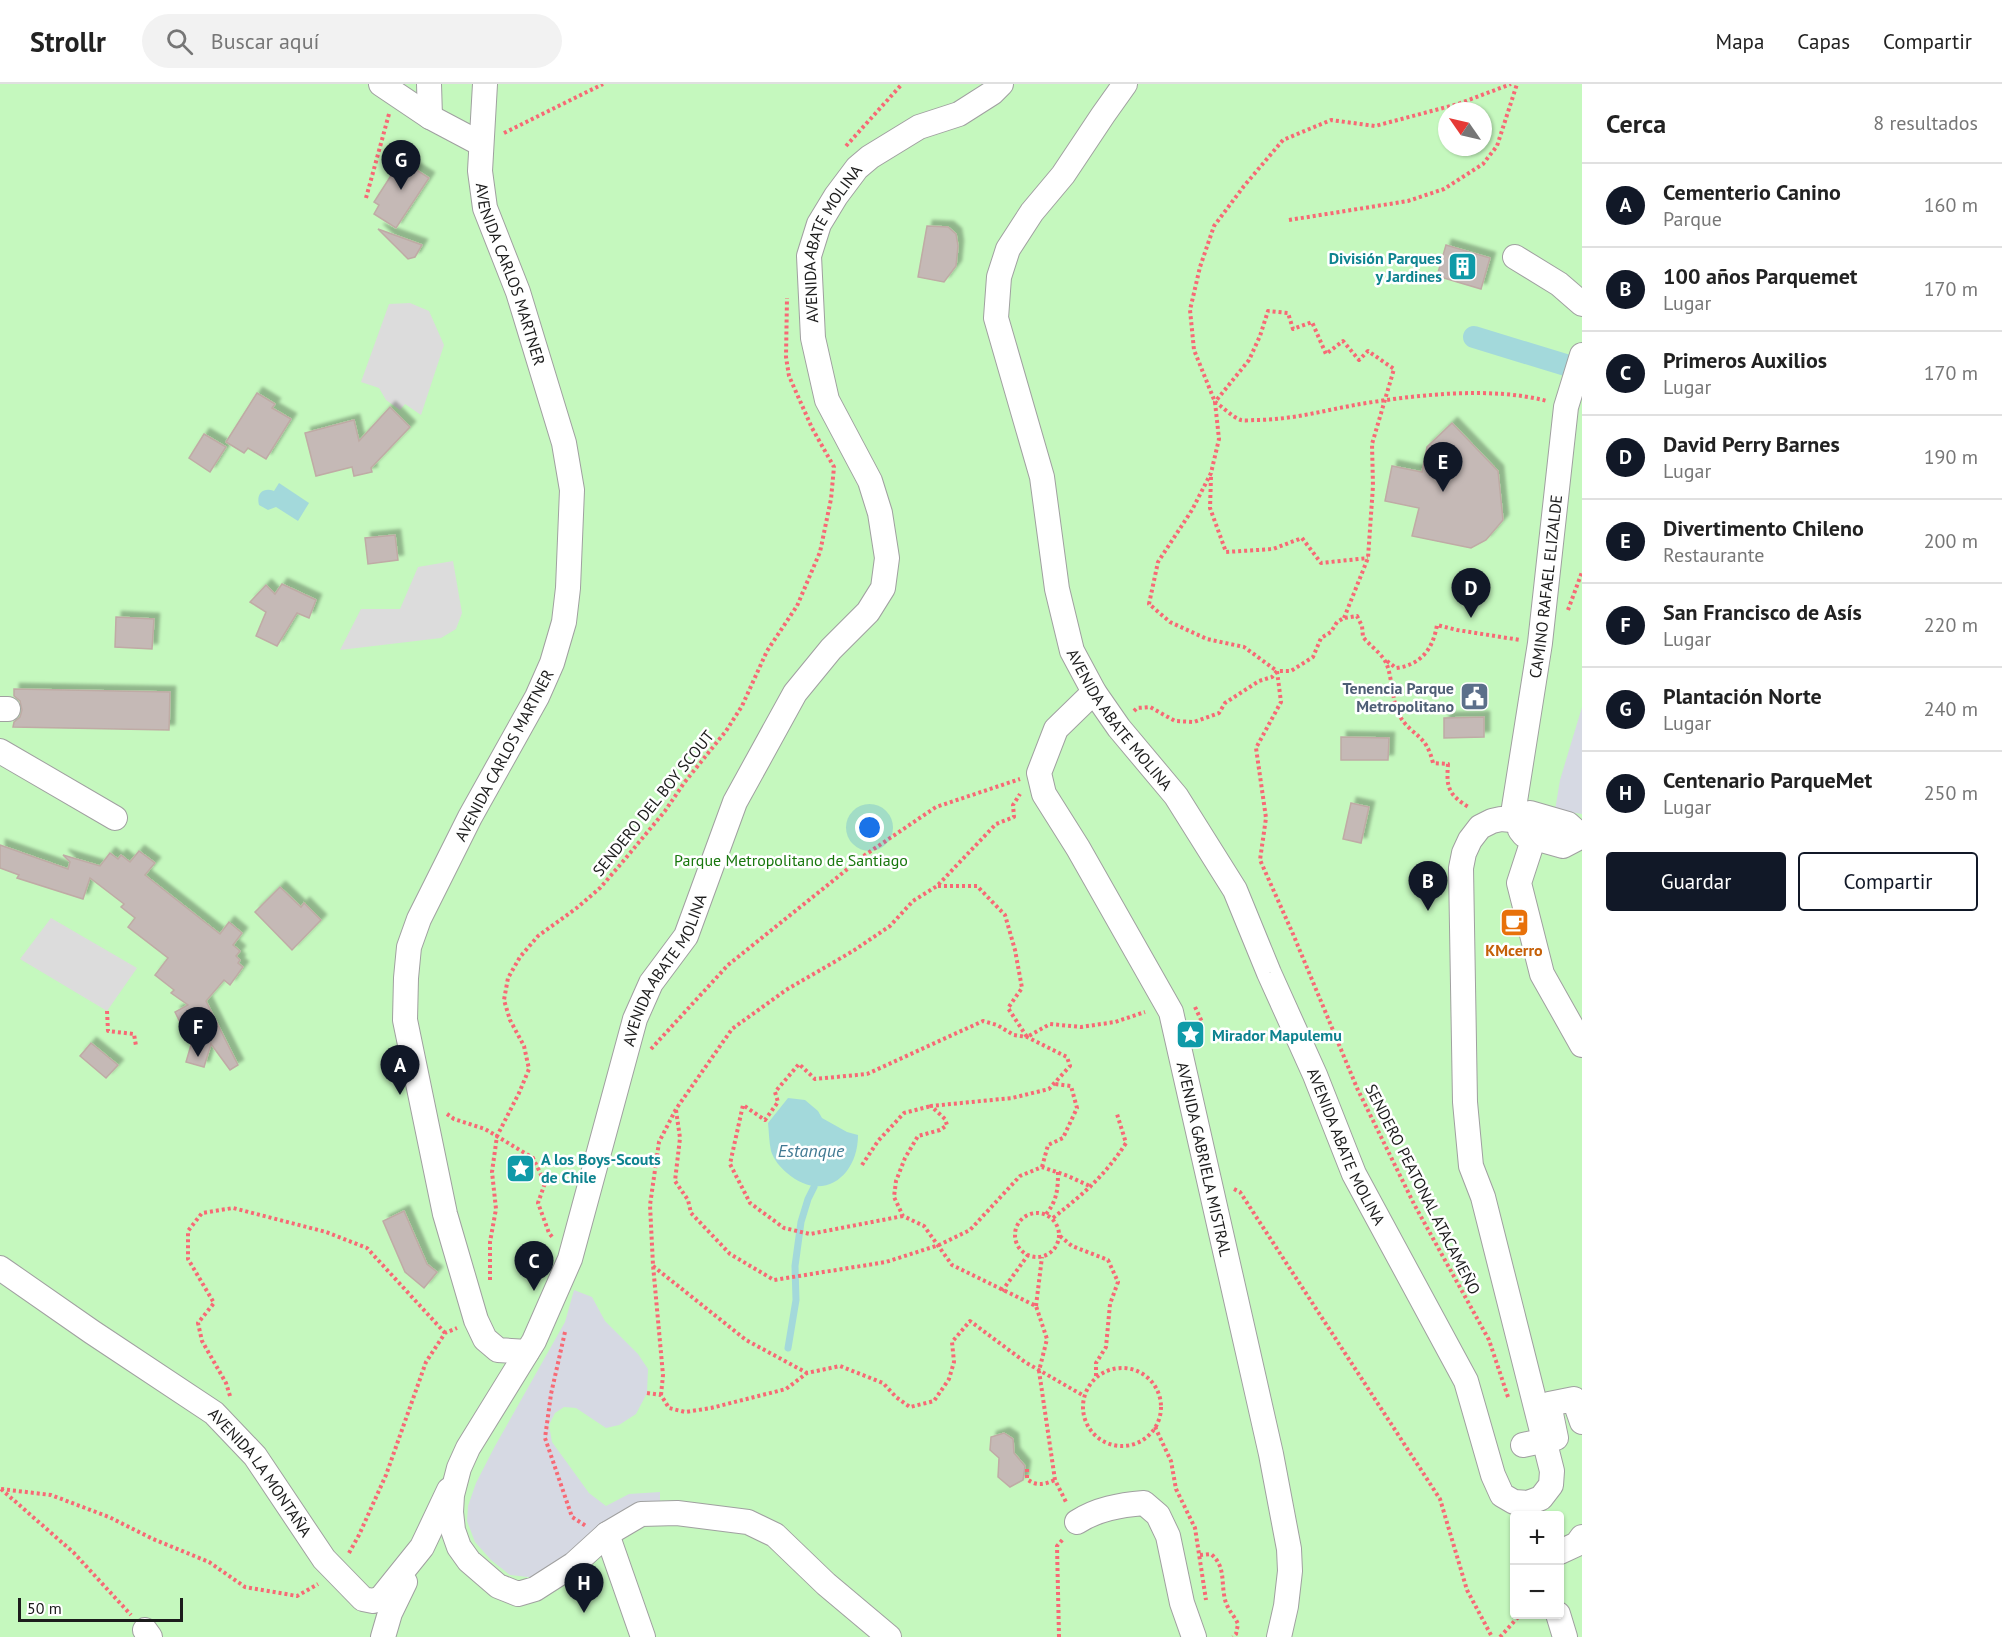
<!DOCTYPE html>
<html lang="es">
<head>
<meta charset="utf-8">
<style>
  body { margin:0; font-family:"PT Sans",sans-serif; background:#f2f2f2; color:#222 }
  .controls { position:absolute; right:18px; bottom:18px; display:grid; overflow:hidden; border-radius:6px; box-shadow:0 2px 4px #0004 }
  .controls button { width:54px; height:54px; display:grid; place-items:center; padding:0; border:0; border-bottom:2px solid #e0e0e0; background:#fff; color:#222; font:30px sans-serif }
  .compass { position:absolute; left:1438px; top:18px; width:54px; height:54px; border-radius:50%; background:#fff; box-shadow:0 2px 4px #0004; rotate:304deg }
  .scale { position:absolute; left:18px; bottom:15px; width:165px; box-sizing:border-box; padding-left:6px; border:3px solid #1c1c1c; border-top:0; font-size:16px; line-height:21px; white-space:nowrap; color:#1c1c1c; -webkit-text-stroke:4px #fff; paint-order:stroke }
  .you { position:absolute; left:870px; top:744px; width:21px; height:21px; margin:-15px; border:4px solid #fff; border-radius:50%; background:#1a73e8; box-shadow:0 0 0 9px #1a73e833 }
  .badge { display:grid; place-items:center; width:39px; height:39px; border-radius:50%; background:#111827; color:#fff; font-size:20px; font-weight:700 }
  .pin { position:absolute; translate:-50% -50px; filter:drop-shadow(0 2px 3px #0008) }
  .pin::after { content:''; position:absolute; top:32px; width:21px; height:18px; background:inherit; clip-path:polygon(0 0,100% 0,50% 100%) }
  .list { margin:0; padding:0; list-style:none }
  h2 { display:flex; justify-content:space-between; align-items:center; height:78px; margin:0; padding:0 24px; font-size:26px }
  h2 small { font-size:20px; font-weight:400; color:#767676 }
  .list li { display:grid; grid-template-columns:39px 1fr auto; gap:18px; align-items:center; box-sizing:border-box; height:84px; padding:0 24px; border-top:2px solid #e0e0e0 }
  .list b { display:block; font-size:22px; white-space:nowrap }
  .list p { margin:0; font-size:20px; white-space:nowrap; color:#767676 }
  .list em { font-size:20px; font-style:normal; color:#767676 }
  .actions { display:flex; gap:12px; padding:18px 24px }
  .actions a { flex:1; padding:14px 0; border:2px solid #111827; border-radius:6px; text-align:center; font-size:21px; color:#111827 }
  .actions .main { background:#111827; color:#fff }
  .icon { flex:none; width:33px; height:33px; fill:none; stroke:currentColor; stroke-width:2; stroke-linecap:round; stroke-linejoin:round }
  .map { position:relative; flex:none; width:1582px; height:1553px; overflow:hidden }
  header { display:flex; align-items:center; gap:36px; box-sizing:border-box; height:84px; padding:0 30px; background:#fff; border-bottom:2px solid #e0e0e0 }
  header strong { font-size:28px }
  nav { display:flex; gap:33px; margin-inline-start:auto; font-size:21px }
  .search { width:420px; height:54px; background:#f2f2f2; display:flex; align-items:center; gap:15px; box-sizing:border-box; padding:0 21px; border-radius:33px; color:#767676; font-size:22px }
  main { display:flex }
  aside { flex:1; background:#fff }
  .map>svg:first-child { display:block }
</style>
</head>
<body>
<header>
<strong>Strollr</strong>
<div class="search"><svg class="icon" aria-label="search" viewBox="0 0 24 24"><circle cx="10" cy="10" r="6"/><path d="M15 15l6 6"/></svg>Buscar aquí</div>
<nav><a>Mapa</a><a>Capas</a><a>Compartir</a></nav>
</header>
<main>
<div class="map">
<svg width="1582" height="1553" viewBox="0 0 1582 1553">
  <defs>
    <filter id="shadow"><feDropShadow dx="5.5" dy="-5.5" stdDeviation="1.5" flood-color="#0004"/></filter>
  </defs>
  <rect width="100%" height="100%" fill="#ede7e2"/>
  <path fill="#c5f8be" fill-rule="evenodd" d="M0,0H1582V1553H0ZM1447,27H1483V63H1447ZM1514,1432H1560V1530H1514Z"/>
  <g fill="#dcdcdc">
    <polygon points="410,219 429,227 444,261 421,331 405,320 400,326 386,316 379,304 361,298 389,220"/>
    <polygon points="453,477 462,529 456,545 441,554 340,566 361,525 400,525 418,483"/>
    <polygon points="51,834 137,884 107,927 20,875"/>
  </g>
  <g fill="#d6d9e3">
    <polygon points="1582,623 1582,730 1555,726 1560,696"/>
    <polygon points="574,1206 592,1213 605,1237 638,1270 648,1285 647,1309 636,1330 619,1341 606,1344 576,1324 564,1323 555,1329 549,1341 552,1358 589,1409 606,1422 629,1410 660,1408 660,1427 536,1494 510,1491 491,1476 475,1458 467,1437 468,1422 476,1399 495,1362 565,1238"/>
  </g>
  <g fill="#a3d9db">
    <path d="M279,399L309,419L298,437L276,423L268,426L259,421C256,410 263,403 274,407Z"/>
    <path d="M788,1014L805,1016L818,1027L822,1034L847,1048L858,1051C858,1092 823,1120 787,1089C780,1083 774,1076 771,1067C769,1058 769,1048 768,1039Z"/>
  </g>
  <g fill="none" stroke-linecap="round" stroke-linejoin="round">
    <polyline stroke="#a3d9db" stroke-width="7" points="788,1264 796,1216 795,1182 801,1138 808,1115 814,1103"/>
    <polyline stroke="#a3d9db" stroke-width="22" points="1474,253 1582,286"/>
  </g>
  <g fill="#c5b9b6" stroke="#bfaba5" stroke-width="1.5" filter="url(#shadow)">
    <polygon points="401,76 429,94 396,144 374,130 379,121 374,118"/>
    <polygon points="927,142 948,143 956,150 958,162 956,182 944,198 918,193"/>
    <polygon points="378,145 422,161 415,173 408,175"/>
    <polygon points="1446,161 1490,174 1481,205 1437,192"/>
    <polygon points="257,309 275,320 272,324 291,335 266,375 248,364 244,369 226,358"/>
    <polygon points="390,323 410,343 371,384 372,388 354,392 352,383 316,392 305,349 354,336 359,357"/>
    <polygon points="1452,339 1498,387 1503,436 1486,456 1471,464 1412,452 1419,424 1385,417 1392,382 1422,388 1427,363"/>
    <polygon points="204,350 226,363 210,388 189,374"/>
    <polygon points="395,451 398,476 368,480 365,454"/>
    <polygon points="282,500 316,516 309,534 297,529 277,562 256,552 266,528 250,518 266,501 275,510"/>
    <polygon points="116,533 154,535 152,565 115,563"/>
    <polygon points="14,605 170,608 169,646 13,643 14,638 20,633 22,626 20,617 14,612"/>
    <polygon points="1484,633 1484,653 1444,654 1444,634"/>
    <polygon points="1341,653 1389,654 1388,676 1341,676"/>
    <polygon points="1351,719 1369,723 1361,759 1343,755"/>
    <polygon points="0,761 68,785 70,778 63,771 100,782 110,769 118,775 121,771 130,778 139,767 155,779 145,791 220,850 229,838 242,849 233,861 240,867 236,872 240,876 238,879 243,883 230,901 224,896 206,917 238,981 230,986 211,960 204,983 186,978 191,961 175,928 188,921 171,909 174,906 155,891 168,874 128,843 135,834 121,823 124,820 90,794 83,815 17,794 19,791 0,784"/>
    <polygon points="280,803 301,823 304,819 321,836 292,866 255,828"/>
    <polygon points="91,959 118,981 106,994 80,972"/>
    <polygon points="404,1127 427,1180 437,1188 424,1204 405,1188 383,1137"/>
    <polygon points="1004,1349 1013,1355 1014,1369 1025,1382 1023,1396 1010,1403 998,1393 999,1374 990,1366 991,1353"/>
  </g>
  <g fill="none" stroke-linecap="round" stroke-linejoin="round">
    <defs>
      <g id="minor">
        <polyline points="381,0 430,33 481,60"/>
        <polyline points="429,0 430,33"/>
        <path id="s1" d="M485,0L480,87L485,124L518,208L564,359L572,406L568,504L564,538L552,579L537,613L470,733L419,835L409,863L406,894L405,936L445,1130L476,1236L485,1255L498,1266L527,1268"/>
        <path id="s2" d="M1125,0L1103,31L1063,91L1032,128L1008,165L999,193L996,234L1042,393L1057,505L1072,567L1094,608L1119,644L1176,712L1235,806L1269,889L1315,991L1354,1090L1466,1297L1493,1391L1502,1411L1514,1418L1528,1419L1541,1414L1551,1401L1552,1387L1483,1113L1471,1082L1465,1018L1461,784L1464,769L1470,756L1480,743L1492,737L1501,735L1512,736L1530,729L1568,740L1582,753"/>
        <polyline points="1515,173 1559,200 1582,220"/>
        <path id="s3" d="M1094,608L1056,645L1039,689L1044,710L1078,764L1171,928L1271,1370L1289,1465L1290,1487L1286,1522L1279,1553"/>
        <polyline points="0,625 8,625"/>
        <polyline points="0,667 115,734"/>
        <path id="s4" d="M1512,736L1540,559L1566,323L1582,271"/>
        <polyline points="1520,746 1524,751 1563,762 1580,753"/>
        <polyline points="1534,753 1519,799 1542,890 1582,961"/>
        <path id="s5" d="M0,1184L92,1248L214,1329L255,1372L324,1475L363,1515L373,1517L381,1514L422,1463L449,1406"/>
        <polyline points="1523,1361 1556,1354 1549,1320 1574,1315 1582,1338"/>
        <path d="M1077,1438C1097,1425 1120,1421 1144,1419L1158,1431L1168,1452L1182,1519L1194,1553"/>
        <polyline points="607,1450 643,1553"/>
        <polyline points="1560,1468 1577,1460 1582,1453"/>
        <polyline points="1558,1530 1565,1553"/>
        <polyline points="145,1546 150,1553"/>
        <polyline points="383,1553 390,1529 405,1498"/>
        <path id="s6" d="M889,1553L826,1500L775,1451L748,1438L677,1429L641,1430L607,1450L574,1480L535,1505L518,1510L498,1502L469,1477L459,1463L453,1446L451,1428L452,1411L459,1384L468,1364L534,1257L570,1175L635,935L651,899L686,852L735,718L795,609L831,565L868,528L883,504L887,474L880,429L870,397L827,316L813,254L809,172L819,140L836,112L857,84L870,73L919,43L959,30L992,9L1001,0"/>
      </g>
    </defs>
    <use href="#minor" stroke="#a0a0a0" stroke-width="26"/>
    <g stroke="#f76975" stroke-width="4" stroke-dasharray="3 3" stroke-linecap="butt">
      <polyline points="504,49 603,0"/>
      <polyline points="846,62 902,0"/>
      <polyline points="366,114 389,30"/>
      <polyline points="1289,136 1408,117 1444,105 1483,80 1497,62 1517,0"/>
      <polyline points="1211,393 1210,424 1226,468 1273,465 1302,454 1321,479 1368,474"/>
      <polyline points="1568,526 1582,488"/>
      <path d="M1344,534L1368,474L1373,402L1372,360L1394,285L1368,267L1359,276L1343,257L1326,270L1312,238L1293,245L1288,229L1268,227L1260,252L1249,276L1215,318C1223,323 1232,333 1241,336C1245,337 1251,336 1255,336C1290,336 1322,327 1355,321C1412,311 1491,302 1547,317"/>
      <path d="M1387,577L1396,584C1421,581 1433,565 1437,541L1457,546L1520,556"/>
      <path d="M1134,627L1137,624L1150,623L1175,637L1194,638L1219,629L1225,619L1259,597L1272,593L1277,587H1291L1313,573L1321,554L1331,548L1337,538L1344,534L1357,532L1362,542L1363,553C1370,562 1383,570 1387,581C1392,594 1393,621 1399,631C1412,653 1426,649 1433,679L1448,680C1446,705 1449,711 1470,724"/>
      <polyline points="938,802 977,802 1005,831 1015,866 1022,904 1008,924 1027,953 1050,940 1081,943 1115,938 1145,928"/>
      <polyline points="1195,923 1202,938"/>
      <polyline points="107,927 108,947 134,950 136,962"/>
      <polyline points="651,965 728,881 865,771 936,723 1020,695"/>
      <polyline points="676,1026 680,1054 675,1097 688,1116 691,1129 730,1170 774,1196 886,1178 939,1161 970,1146 1020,1092 1042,1083 1068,1092 1092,1103"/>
      <polyline points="447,1030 454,1035 485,1045 533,1074 545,1099 538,1119 549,1149 553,1154"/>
      <polyline points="862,1081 878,1057 904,1029 931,1022"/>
      <polyline points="1042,1083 1048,1061 1063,1054 1077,1024 1071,1002 1055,1000"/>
      <polyline points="1234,1105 1240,1108 1440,1415 1467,1506 1492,1553"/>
      <circle cx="1037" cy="1151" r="22"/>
      <path d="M1046,1130C1057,1117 1058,1105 1058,1088"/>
      <polyline points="903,1132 810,1150 784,1144 750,1119 730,1080 743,1021 765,1036 778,1018 775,1008 799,980 815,995 867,990 983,937 997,941 1014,951 1027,953 1067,973 1070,982 1049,1005 1012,1014 931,1022 945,1035 947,1041 940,1046 918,1052 905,1074 896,1097 894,1113 903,1132 924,1142 952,1181 1036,1222 1047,1255 1039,1287 1055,1396 1066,1418"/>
      <path d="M1053,1134C1084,1109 1104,1093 1126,1059L1117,1030"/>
      <polyline points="1060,1152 1072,1162 1108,1176 1118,1198 1110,1220 1106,1263 1096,1279 1096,1294"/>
      <polyline points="653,1182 746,1256 807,1289"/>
      <polyline points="490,1196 490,1158 496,1125 492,1088 497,1052 519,1009 529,985 524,962 510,936 504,916 508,894 520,873 538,852 578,823 600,804 620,781 665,727 684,699 726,647 742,622 767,567 797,522 820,468 831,415 834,383 812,344 789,292 786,273 787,214"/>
      <polyline points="1002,1207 1028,1171"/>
      <polyline points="1036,1222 1042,1173"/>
      <polyline points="565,1248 551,1310 545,1354 572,1433 586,1442"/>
      <circle cx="1122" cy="1323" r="39"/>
      <polyline points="647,1309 661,1311 669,1324 685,1328 711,1324 786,1305 807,1289 840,1282 883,1299 896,1313 910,1323 934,1317 949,1295 954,1278 952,1258 970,1237 1025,1278 1084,1312"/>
      <polyline points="661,1311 663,1291 653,1181 650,1121 659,1058 676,1025 732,945 786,906 853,867 890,842 913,817 937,802 996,740 1014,733 1013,721 1020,710"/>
      <polyline points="230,1312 226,1299 202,1257 198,1239 214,1219 188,1175 188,1147 202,1129 233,1124 326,1148 367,1164 445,1249"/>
      <polyline points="1508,1313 1489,1256 1414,1120 1357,1004 1293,850 1260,776 1266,734 1256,664 1281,618 1277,587 1244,563 1207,555 1170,538 1149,520 1158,478 1192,426 1211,389 1219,355 1215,318 1194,266 1190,226 1200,183 1214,142 1244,102 1283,56 1331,36 1375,42 1458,20 1511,0"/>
      <polyline points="1155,1343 1171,1377 1176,1405 1195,1444 1206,1516"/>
      <path d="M1027,1385V1395C1037,1403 1045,1400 1055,1396"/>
      <polyline points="1,1405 51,1411 109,1433 153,1455 209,1478 245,1503 297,1512 318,1500"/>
      <polyline points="1,1405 74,1469 131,1531"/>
      <polyline points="349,1469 359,1451 386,1391 426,1278 445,1249 457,1244"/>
      <path d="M1200,1471L1211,1470C1227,1483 1220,1501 1226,1519C1229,1527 1235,1533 1238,1540L1236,1550L1233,1553"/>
      <polyline points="1059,1553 1057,1462 1064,1454"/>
      <polyline points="1500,1553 1521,1530"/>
    </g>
    <use href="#minor" stroke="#fff" stroke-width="24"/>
  </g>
  <defs>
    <symbol id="building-square" viewBox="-11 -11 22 22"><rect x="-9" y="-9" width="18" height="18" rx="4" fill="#0f9aa8" stroke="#fff"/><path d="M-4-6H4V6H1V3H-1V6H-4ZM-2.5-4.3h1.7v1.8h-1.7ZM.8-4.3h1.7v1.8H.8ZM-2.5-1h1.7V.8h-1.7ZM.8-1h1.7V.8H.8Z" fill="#fff"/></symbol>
    <symbol id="civic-square" viewBox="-11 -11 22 22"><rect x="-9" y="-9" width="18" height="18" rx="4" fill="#5c6f8a" stroke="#fff"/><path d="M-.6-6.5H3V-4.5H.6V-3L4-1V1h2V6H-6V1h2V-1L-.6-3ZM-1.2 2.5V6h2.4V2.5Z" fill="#fff"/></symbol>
    <symbol id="cafe-square" viewBox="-11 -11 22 22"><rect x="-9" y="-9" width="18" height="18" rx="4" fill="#e8710a" stroke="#fff"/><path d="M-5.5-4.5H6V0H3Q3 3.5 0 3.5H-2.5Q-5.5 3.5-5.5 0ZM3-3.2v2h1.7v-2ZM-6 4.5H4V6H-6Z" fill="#fff"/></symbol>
    <symbol id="sight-square" viewBox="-11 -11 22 22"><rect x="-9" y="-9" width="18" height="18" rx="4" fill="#0f9aa8" stroke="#fff"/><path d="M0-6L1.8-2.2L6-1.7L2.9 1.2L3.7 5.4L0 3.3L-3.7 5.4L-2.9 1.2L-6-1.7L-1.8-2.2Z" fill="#fff"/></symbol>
  </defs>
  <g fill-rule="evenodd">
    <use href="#building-square" x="1446" y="166" width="33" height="33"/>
    <use href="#civic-square" x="1458" y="596" width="33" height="33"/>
    <use href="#cafe-square" x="1498" y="822" width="33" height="33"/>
    <use href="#sight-square" x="1174" y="934" width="33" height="33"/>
    <use href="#sight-square" x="504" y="1068" width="33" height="33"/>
  </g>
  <g text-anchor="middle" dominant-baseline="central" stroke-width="5" stroke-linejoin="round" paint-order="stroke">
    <g font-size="16" fill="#1c1c1c" stroke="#fff">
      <text stroke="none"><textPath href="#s6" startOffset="1950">AVENIDA ABATE MOLINA</textPath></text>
      <text stroke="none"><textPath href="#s1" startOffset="195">AVENIDA CARLOS MARTNER</textPath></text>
      <text stroke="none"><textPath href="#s4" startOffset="236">CAMINO RAFAEL ELIZALDE</textPath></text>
      <text stroke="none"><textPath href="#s2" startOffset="699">AVENIDA ABATE MOLINA</textPath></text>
      <text transform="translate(504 671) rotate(-62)">AVENIDA CARLOS MARTNER</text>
      <text transform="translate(653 719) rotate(-51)">SENDERO DEL BOY SCOUT</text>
      <text stroke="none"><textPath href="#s6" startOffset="1140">AVENIDA ABATE MOLINA</textPath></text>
      <text stroke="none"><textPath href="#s2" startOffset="1185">AVENIDA ABATE MOLINA</textPath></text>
      <text stroke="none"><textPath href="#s3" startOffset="525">AVENIDA GABRIELA MISTRAL</textPath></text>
      <text transform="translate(1423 1105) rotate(63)">SENDERO PEATONAL ATACAMEÑO</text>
      <text stroke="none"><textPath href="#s5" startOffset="334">AVENIDA LA MONTAÑA</textPath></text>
    </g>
    <g font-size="16" font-weight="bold" fill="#0d838f" stroke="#fff" text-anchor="start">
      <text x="1442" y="174" text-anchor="end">División Parques<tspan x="1442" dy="18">y Jardines</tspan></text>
      <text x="1212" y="951">Mirador Mapulemu</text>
      <text x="541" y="1075">A los Boys-Scouts<tspan x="541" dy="18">de Chile</tspan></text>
    </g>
    <g font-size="16" font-weight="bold" fill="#4e5e75" stroke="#fff" text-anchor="end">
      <text x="1454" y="604">Tenencia Parque<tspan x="1454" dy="18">Metropolitano</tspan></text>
    </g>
    <g font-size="16" fill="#18770d" stroke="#fff">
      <text x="791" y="776">Parque Metropolitano de Santiago</text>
    </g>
    <g font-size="16" font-weight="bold" fill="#c56008" stroke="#fff">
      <text x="1514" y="866">KMcerro</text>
    </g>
    <g font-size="18" font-style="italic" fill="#427a93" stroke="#fff">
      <text x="811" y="1066">Estanque</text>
    </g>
  </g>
</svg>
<div class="controls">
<button>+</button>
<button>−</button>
</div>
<svg class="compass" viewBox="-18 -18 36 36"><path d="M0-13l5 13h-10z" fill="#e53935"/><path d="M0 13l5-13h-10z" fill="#767676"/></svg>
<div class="scale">50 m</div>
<div class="you"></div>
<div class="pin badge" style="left:400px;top:1011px">A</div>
<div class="pin badge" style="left:1428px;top:827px">B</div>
<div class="pin badge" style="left:534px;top:1207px">C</div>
<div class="pin badge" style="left:1471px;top:534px">D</div>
<div class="pin badge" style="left:1443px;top:408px">E</div>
<div class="pin badge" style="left:198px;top:973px">F</div>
<div class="pin badge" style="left:401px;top:106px">G</div>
<div class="pin badge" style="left:584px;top:1529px">H</div>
</div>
<aside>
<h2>Cerca<small>8 resultados</small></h2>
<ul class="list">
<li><span class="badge">A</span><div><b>Cementerio Canino</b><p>Parque</p></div><em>160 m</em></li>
<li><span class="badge">B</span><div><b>100 años Parquemet</b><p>Lugar</p></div><em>170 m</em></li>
<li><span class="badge">C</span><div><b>Primeros Auxilios</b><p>Lugar</p></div><em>170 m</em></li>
<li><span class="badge">D</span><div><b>David Perry Barnes</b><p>Lugar</p></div><em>190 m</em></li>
<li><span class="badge">E</span><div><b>Divertimento Chileno</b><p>Restaurante</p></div><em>200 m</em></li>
<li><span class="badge">F</span><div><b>San Francisco de Asís</b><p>Lugar</p></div><em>220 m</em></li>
<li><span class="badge">G</span><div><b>Plantación Norte</b><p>Lugar</p></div><em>240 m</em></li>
<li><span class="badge">H</span><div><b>Centenario ParqueMet</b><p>Lugar</p></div><em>250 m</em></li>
</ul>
<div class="actions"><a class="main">Guardar</a><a>Compartir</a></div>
</aside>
</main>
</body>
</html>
